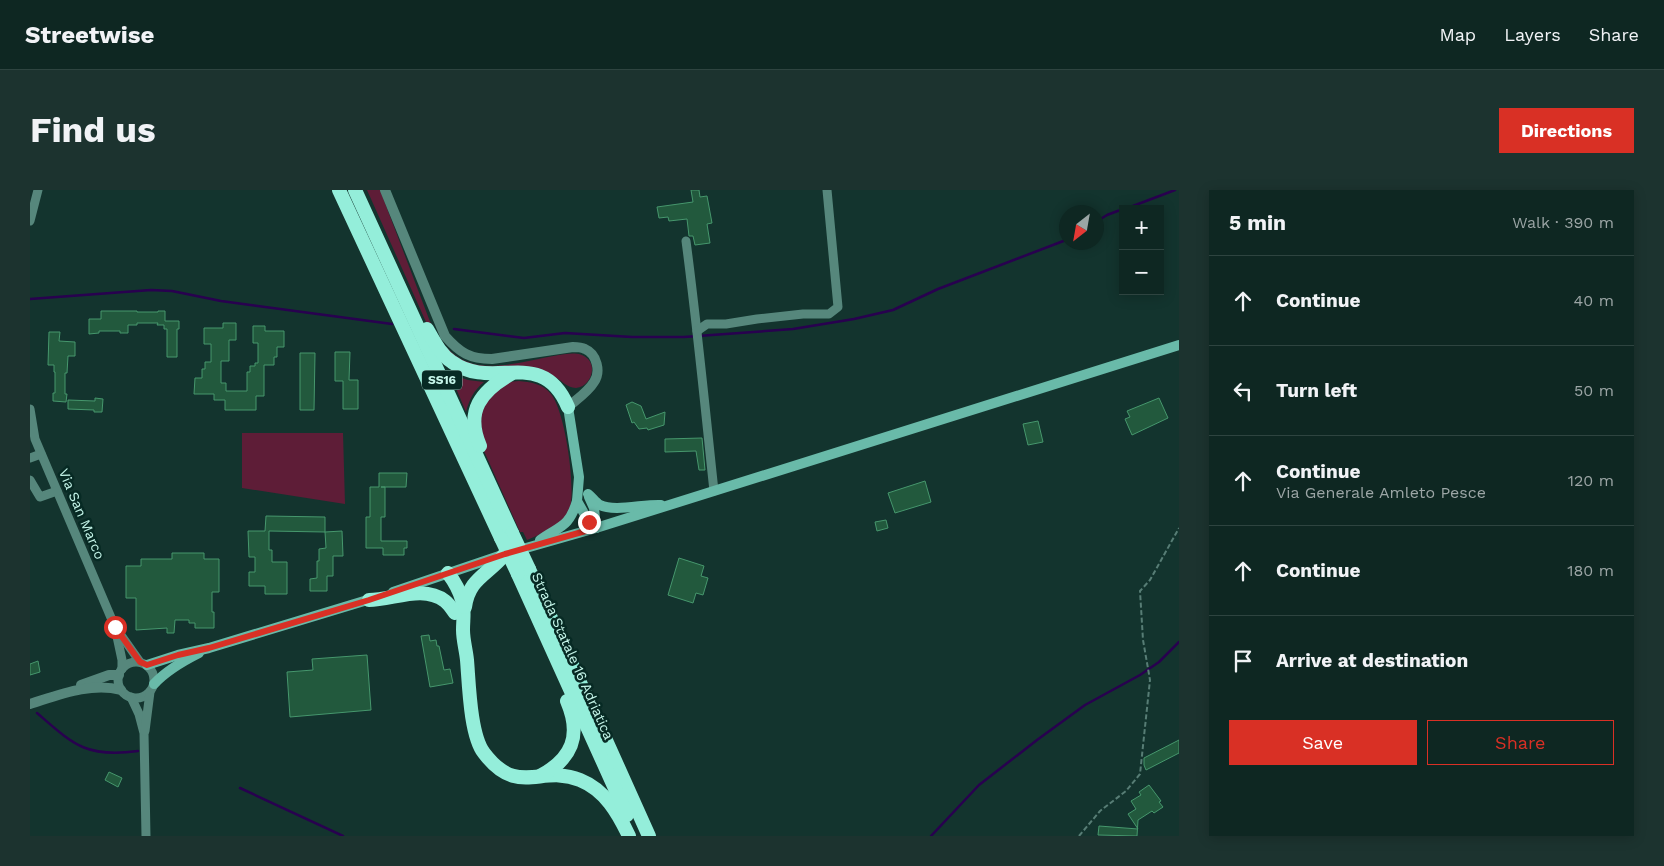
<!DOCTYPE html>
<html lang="en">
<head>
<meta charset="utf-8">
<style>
  body { margin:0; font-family:"Work Sans",sans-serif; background:#1c332f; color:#f1f3f6 }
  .controls { position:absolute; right:15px; top:15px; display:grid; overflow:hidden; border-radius:0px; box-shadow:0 2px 12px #0003 }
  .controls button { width:45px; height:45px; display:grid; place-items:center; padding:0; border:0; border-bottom:1px solid #2e4440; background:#0e2722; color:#f1f3f6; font:25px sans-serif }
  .compass { position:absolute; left:1029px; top:15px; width:45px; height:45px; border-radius:50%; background:#0e2722; box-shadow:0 2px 12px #0003; rotate:211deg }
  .stop { position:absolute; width:15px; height:15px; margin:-11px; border:4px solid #d93025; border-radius:50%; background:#fff }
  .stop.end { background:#d93025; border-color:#fff; box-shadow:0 1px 5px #0008 }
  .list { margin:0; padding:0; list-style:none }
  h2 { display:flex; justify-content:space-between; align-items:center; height:65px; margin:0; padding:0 20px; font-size:21px }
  h2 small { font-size:16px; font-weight:400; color:#9ba5a5 }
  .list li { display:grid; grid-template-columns:32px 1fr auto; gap:15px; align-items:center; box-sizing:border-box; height:90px; padding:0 20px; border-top:1px solid #2e4440 }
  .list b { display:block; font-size:19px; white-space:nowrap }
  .list p { margin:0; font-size:16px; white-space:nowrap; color:#9ba5a5 }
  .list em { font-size:16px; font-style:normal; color:#9ba5a5 }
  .actions { display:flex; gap:10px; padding:15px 20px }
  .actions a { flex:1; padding:11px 0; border:1px solid #d93025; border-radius:0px; text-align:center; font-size:18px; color:#d93025 }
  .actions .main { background:#d93025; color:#fff }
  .icon { flex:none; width:28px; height:28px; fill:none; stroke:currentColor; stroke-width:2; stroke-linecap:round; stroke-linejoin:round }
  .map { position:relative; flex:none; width:1149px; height:646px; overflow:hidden; border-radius:0px }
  header { display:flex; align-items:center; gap:30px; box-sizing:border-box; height:70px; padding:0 25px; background:#0e2722; border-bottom:1px solid #2e4440 }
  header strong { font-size:24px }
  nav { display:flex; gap:28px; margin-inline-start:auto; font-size:18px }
  .intro { display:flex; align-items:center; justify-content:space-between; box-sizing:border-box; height:120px; padding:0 30px }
  h1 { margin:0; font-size:35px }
  .button { padding:12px 22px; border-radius:0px; background:#d93025; color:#fff; font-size:18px; font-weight:700 }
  main { display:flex; gap:30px; padding:0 30px }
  aside { flex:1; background:#0e2722; border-radius:0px; box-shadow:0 2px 12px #0003 }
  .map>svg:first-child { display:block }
</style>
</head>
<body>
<header>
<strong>Streetwise</strong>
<nav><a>Map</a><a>Layers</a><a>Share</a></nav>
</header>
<div class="intro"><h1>Find us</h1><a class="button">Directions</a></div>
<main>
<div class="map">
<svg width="1149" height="646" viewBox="0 0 1149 646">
  <rect width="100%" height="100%" fill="#13342e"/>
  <g fill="#5e1d37">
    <path d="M337,0H350L399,129C428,195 472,175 529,165C539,164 549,161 558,169C567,178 560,197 546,198C536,198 531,189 523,186C517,183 507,184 500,183C477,181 455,178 432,176L400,141Z"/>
    <path d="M420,184L438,190L454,192C444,200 439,210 436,222Z"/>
    <path d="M489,191C500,192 513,194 520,203C535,219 544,290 541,312C541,317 537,326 533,329C526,337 507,346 497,350L493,342H490L450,252L448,244L453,213L460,204L479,192Z"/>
    <polygon points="212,243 313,243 315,314 212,298"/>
  </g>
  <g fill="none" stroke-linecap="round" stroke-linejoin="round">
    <g stroke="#28014f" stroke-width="2.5">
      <polyline points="1095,19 1145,0"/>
      <polyline points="1066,32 1077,25 1093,19"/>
      <polyline points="0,109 121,100 142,101 191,111 362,134"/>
      <polyline points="424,139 494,148 535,143 602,147 654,147 763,139 824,129 863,120 908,99 1036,50"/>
      <path d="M7,523C44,555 56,568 108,561"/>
      <polyline points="210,598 313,646"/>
      <polyline points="901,646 949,595 1007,550 1055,515 1110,485 1129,472 1149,452"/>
    </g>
  </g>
  <g fill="#22593d" stroke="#46976d">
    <polygon points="661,0 669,0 670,7 677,6 682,33 677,34 680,53 665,55 663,46 659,46 657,29 639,31 638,27 629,28 627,17 663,12"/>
    <polygon points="71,121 107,121 107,122 128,122 128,121 135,121 135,131 149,131 149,139 147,139 147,167 137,167 137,139 134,139 134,135 127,135 128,133 107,133 107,135 98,135 98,143 90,143 90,141 69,141 69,143 59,144 59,129 71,129"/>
    <polygon points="193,133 206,133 206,150 199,150 199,171 191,171 191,193 196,193 196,201 217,201 217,182 220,182 220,176 225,176 225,173 228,173 228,153 223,153 223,136 235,136 235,141 254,141 254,157 247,157 247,167 244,167 244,175 234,175 234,206 226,206 226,220 195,220 195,210 184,210 184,204 164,204 165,188 172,188 172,179 175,179 175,172 181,172 181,154 174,154 174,138 193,138"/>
    <polygon points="19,142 30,142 29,151 45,152 45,166 38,166 37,183 35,183 35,204 37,204 36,212 23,211 23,203 25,203 25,182 24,182 24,175 18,175"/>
    <polygon points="305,162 320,162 319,190 328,190 328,219 313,219 313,191 305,191"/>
    <polygon points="270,163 285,163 284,220 270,220"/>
    <polygon points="65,208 73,209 72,222 64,222 64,220 38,219 38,210 65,211"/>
    <polygon points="1129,208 1138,228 1102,245 1095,229 1100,227 1097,221"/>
    <polygon points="602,212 611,216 616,229 635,222 634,235 618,240 617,238 609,239 604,232 602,233 596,215"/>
    <polygon points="1008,231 1013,252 998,255 993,234"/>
    <polygon points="672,248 675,280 669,280 666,261 635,262 635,249"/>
    <polygon points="349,283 377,283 376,297 351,297 355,297 355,327 351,327 351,351 377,351 377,358 374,358 374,365 353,365 353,358 336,358 336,327 340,327 340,297 349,297"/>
    <polygon points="895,291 901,312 865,323 858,303"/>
    <polygon points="236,326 295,327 295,342 239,341 239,360 242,360 242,372 257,372 257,404 235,404 235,396 219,396 219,382 225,382 225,367 219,367 218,341 235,341"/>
    <polygon points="856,330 858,338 847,341 845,332"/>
    <polygon points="312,341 313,366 303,366 303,386 297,386 297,401 280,401 280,389 287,388 287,371 289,371 289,359 296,358 295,342"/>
    <polygon points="142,363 174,363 174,369 189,369 189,402 182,402 182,422 184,422 184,438 165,438 165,433 159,433 159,430 145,430 144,443 137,443 137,438 106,440 106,408 96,408 96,376 111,376 111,369 142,369"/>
    <polygon points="649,368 674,376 671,386 678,388 673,405 666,403 663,413 638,405"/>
    <polygon points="399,445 400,451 406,450 407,456 409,456 414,480 420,479 423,493 400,497 391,446"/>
    <polygon points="337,465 341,520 260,527 257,482 283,480 282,469"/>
    <polygon points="8,471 10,482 0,485 0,474"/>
    <polygon points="1149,550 1149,563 1116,580 1114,575 1114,568"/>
    <polygon points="79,582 92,588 88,597 75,590"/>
    <polygon points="1119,595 1131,611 1129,612 1133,617 1124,623 1122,621 1108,630 1107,646 1068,645 1069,636 1108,639 1098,624 1106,619 1101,611 1111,605 1109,602"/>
  </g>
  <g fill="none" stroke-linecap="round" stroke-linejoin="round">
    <polyline stroke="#577d75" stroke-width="2" stroke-dasharray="5 2.5" stroke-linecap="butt" points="1049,646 1070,621 1096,601 1110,584 1120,490 1113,450 1110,401 1120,390 1149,338"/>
    <g stroke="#56877c" stroke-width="9">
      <polyline points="0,31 8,0"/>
      <path d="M656,51C667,134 675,217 684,301"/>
      <polyline points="667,141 677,134 696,134 727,129 773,124 799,124 808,117 797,0"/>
      <polyline points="0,219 5,249 85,437 92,470 92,479"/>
      <polyline points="0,268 11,264"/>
      <polyline points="0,290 10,307 27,301"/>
      <polyline points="86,438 110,472"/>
      <circle cx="106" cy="490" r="18"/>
      <polyline points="101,507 109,524 114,543 116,646"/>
      <polyline points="115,541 120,502"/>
    </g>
    <g stroke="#56877c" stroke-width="10">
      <path d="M355,0L415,146C430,163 440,169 462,169L543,157C546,157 551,157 555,159C567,164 571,182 564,192C558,202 547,209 538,217"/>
      <polyline points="51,495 79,485 89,485"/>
      <path d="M0,514C29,505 61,492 91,500"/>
    </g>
    <g stroke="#69baa9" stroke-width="10">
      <polyline points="538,217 549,287 547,311 559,332 566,338"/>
      <path d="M558,304C562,307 566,313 570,315C584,322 614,314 631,315"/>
      <polyline points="559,307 564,318 566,338"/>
      <path d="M510,350C529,336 539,338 547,311"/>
      <polyline points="363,402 475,364 566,338 1149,155"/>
      <polyline points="117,475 148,465 179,458 344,408"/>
      <path d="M124,494C136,481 153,471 169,463"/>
    </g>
    <g stroke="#94eeda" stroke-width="14">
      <polyline points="309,0 471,348"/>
      <polyline points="325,0 482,343"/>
      <path d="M397,139C404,151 410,164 422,172C463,202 512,155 538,217"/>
      <path d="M450,256C435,221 451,201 481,184"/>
      <polyline points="499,379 619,646"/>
      <path d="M418,383C424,391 429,399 432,410C435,420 433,429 433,440C433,450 436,460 437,470C439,493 440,545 454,563C488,608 511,574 550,590C575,600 588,623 599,646"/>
      <polyline points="488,384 597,625"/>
      <path d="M339,410C363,410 393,394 415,411C419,414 422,419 425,423"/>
      <path d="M435,417C439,388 458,385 475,364"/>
      <path d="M510,586C542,569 552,546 537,511"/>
    </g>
    <g stroke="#94eeda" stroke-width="14">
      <polyline points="482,343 499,379"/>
      <polyline points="471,348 488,384"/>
    </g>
  </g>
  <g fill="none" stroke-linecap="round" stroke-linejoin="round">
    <polyline stroke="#d93025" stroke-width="6" points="85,437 110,472 117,475 148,465 179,458 339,410 475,364 566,338 559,332"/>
  </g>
  <g text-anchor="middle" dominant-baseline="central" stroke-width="5" stroke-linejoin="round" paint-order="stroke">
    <rect fill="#072a24" stroke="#8cb8ae" stroke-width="1" x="392" y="180.5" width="40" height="19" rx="4"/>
    <g font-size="12" font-weight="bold" fill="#c5f5e9">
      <text x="412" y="190">SS16</text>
    </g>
    <g font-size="14" fill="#c5f5e9" stroke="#072a24">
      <text transform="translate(52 324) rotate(67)">Via San Marco</text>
      <text transform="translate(543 466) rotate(66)">Strada Statale 16 Adriatica</text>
    </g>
  </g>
</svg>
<div class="controls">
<button>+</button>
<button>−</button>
</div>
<svg class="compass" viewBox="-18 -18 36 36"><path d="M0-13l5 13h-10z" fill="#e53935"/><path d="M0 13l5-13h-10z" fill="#9ba5a5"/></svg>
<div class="stop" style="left:85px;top:437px"></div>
<div class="stop end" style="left:559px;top:332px"></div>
</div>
<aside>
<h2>5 min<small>Walk · 390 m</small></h2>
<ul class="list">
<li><svg class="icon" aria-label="ahead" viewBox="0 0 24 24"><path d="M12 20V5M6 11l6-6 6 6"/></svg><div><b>Continue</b></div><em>40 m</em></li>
<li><svg class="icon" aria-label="left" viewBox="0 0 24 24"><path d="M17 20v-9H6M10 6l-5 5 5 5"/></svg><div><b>Turn left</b></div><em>50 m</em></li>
<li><svg class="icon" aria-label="ahead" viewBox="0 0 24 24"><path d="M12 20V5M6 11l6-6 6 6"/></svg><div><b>Continue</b><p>Via Generale Amleto Pesce</p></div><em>120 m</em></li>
<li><svg class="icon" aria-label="ahead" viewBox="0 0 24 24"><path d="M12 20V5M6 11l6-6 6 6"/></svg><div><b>Continue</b></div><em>180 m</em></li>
<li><svg class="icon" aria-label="arrive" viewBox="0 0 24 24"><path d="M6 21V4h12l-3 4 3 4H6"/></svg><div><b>Arrive at destination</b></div></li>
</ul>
<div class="actions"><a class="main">Save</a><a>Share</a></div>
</aside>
</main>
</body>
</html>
